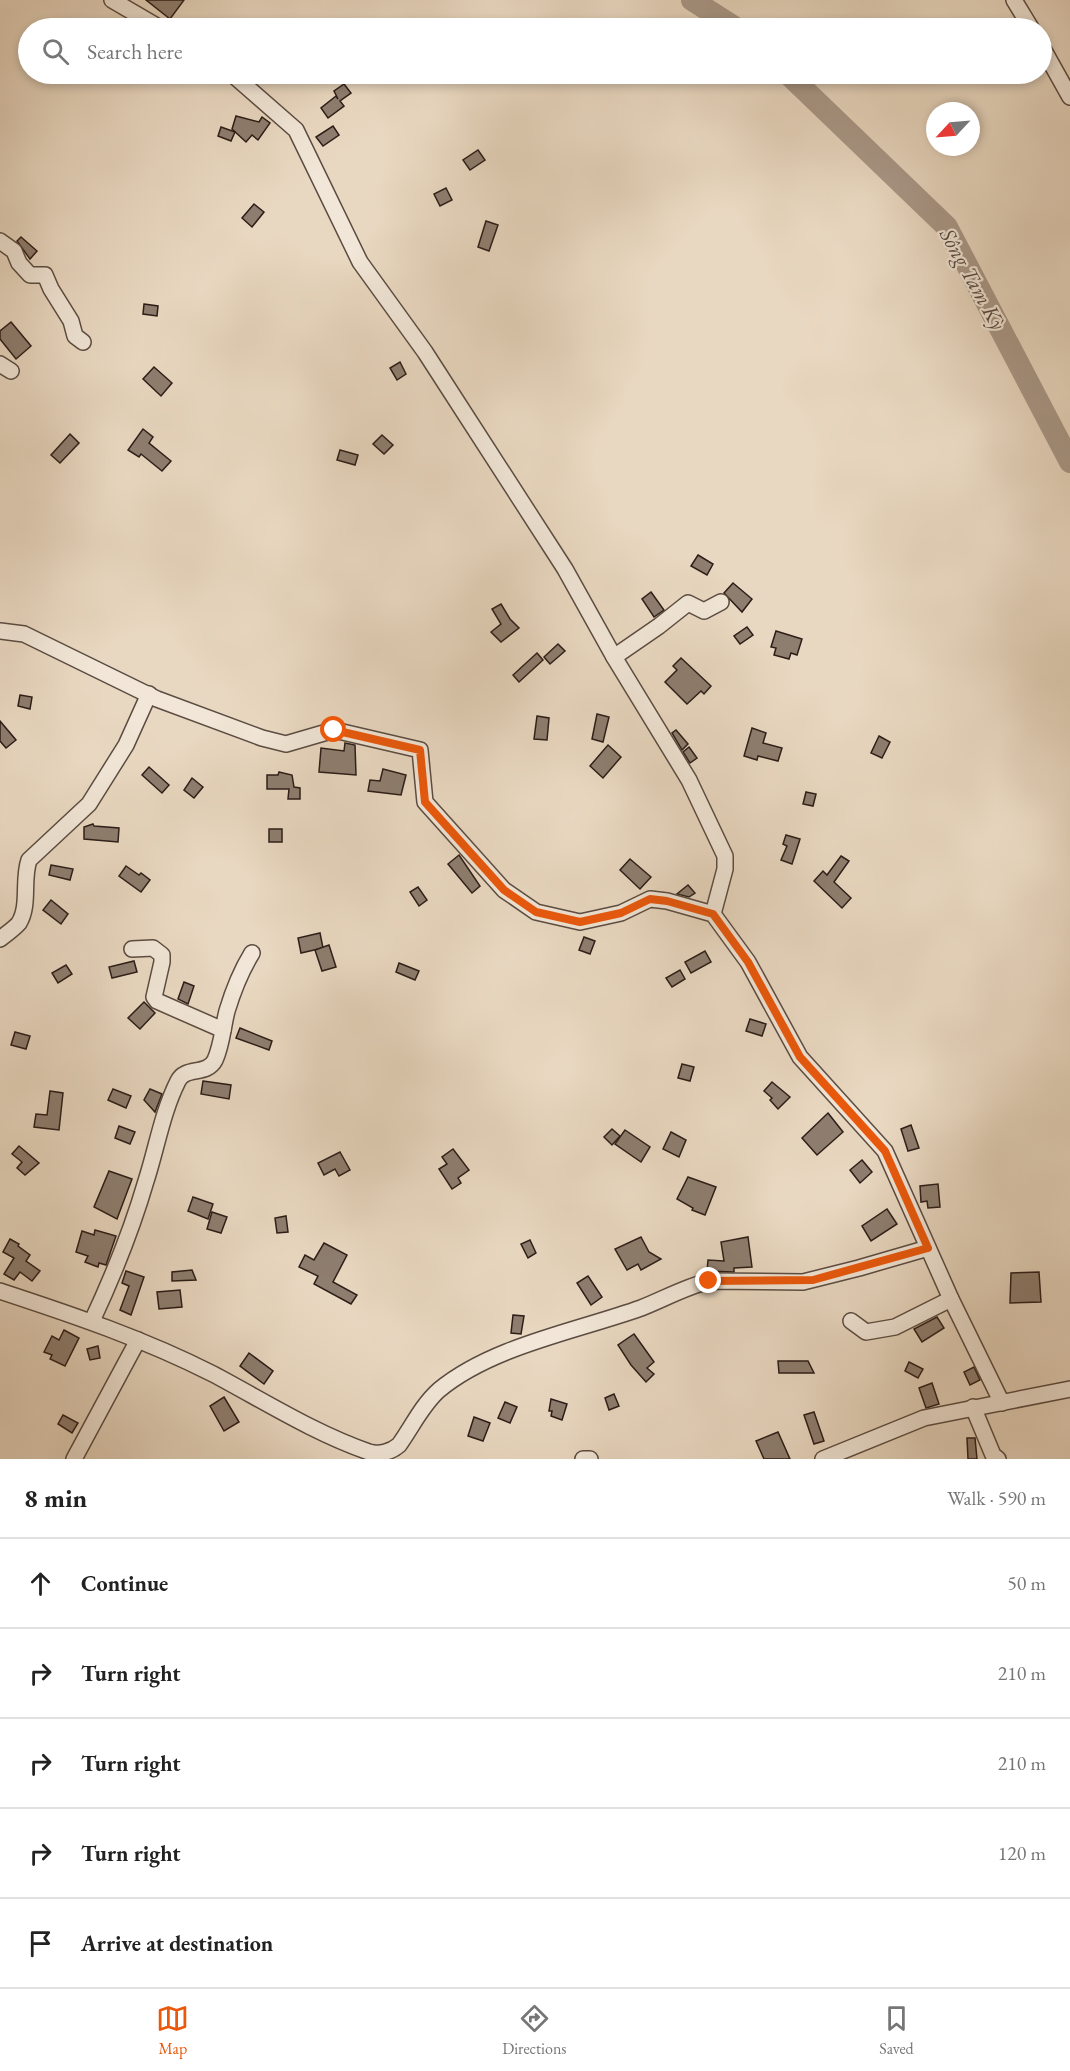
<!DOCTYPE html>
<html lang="en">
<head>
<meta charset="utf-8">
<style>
  body { margin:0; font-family:"EB Garamond",serif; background:#f2f2f2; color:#222 }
  .compass { position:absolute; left:926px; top:102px; width:54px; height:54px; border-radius:50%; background:#fff; box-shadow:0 3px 9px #0003; rotate:244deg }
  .stop { position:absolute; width:18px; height:18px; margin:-14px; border:4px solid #ea580c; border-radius:50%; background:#fff }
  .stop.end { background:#ea580c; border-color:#fff; box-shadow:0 2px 6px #0008 }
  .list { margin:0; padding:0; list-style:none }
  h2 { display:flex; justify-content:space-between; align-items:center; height:78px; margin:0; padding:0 24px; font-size:26px }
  h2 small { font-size:20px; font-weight:400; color:#767676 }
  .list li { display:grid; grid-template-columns:39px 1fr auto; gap:18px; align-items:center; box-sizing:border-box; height:90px; padding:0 24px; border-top:2px solid #e0e0e0 }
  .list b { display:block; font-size:22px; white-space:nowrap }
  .list em { font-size:20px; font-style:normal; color:#767676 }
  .icon { flex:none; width:33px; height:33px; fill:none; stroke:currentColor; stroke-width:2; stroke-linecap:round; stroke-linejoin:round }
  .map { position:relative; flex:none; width:1070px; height:1459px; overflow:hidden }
  .search { position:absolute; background:#fff; box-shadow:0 3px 9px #0003; left:18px; right:18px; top:18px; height:66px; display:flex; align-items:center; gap:15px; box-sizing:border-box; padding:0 21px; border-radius:33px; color:#767676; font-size:22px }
  .sheet { height:528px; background:#fff }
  nav { display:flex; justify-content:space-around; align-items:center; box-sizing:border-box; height:84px; border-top:2px solid #e0e0e0; background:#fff; font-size:16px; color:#767676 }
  nav a { display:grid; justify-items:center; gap:3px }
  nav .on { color:#ea580c }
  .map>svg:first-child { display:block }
</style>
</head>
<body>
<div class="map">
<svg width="1070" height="1459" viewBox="0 0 1070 1459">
  <rect width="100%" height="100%" fill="#e9d8c1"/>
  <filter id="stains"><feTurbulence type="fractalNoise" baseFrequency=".00333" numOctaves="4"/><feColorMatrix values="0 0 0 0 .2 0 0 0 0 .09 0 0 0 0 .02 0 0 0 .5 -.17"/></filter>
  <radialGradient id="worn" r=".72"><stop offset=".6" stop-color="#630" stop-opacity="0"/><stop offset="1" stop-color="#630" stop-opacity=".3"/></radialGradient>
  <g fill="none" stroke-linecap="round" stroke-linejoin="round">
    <g stroke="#a99888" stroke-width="22">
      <polyline points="692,0 736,28"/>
      <polyline points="788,74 947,227 1070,462"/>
    </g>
  </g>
  <g fill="#8e7e70" stroke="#2c1d18" stroke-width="1.5">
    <polygon points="146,0 184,0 170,19"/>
    <polygon points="344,84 351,93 340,101 344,106 328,118 321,108 336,96 338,99 334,91"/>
    <polygon points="236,116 259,122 262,117 270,123 258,140 252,135 246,142 232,129"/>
    <polygon points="333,126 339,135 323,146 316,137"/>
    <polygon points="221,127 235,132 231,141 218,136"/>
    <polygon points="478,150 485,160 470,170 463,160"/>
    <polygon points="446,188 452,200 440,206 434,194"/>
    <polygon points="254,204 264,212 252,227 242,218"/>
    <polygon points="486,221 498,225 489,251 478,247"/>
    <polygon points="21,237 37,251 30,259 17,241"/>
    <polygon points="144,304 158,306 157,316 143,314"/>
    <polygon points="11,322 31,346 16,359 0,339 0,331"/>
    <polygon points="400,362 406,374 397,380 390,368"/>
    <polygon points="154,367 172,383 161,396 143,379"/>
    <polygon points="143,429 153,437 149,443 171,461 162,471 141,454 139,457 128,450"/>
    <polygon points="70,434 79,443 60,463 51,455"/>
    <polygon points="382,435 393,445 384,454 373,444"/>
    <polygon points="340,450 358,455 355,465 337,460"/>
    <polygon points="698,555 713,564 707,575 691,566"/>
    <polygon points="733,583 752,599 742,612 724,593"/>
    <polygon points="651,592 664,610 654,617 642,599"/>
    <polygon points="501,604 510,619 519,628 501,642 491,632 501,624 492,609"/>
    <polygon points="747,627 753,635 740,644 734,636"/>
    <polygon points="776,631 802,639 797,655 791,653 789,659 774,655 776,648 771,647"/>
    <polygon points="558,644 565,651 550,664 544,657"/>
    <polygon points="537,653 543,660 519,682 513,675"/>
    <polygon points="681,658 711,686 704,694 701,691 687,704 665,682 677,670 673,666"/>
    <polygon points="20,695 32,697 30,709 18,706"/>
    <polygon points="597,714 609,717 603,742 592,739"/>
    <polygon points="537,716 549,718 547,740 534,739"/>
    <polygon points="0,721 16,740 6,748 0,741"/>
    <polygon points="752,728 766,733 763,743 782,748 778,761 758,756 757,760 744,756"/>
    <polygon points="676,730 688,744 682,750 672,733"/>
    <polygon points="879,736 890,742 882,758 871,753"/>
    <polygon points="345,743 355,745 356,775 319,772 321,748 344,751"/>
    <polygon points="608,745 621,757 603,778 590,766"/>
    <polygon points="689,747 697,758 690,763 683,752"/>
    <polygon points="149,767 169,785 162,793 142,775"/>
    <polygon points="383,769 406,775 401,795 368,791 370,780 380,781"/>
    <polygon points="279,772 292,775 294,787 300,788 300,799 288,799 289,789 267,789 267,775 278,775"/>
    <polygon points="192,778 203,787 194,798 184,790"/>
    <polygon points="806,792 816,794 813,806 803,804"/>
    <polygon points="93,824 94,826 119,828 118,842 84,839 84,827"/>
    <rect x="269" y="829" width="13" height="13"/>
    <polygon points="786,835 800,839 792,864 781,860 787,846 783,844"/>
    <polygon points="459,855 480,886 472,893 448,864"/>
    <polygon points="841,856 849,861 834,882 851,898 842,908 814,881 823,871 827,875"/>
    <polygon points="630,859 651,877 640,889 620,870"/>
    <polygon points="51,865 73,869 70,880 49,875"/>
    <polygon points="126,866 139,875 141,873 150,880 141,892 119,876"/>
    <polygon points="688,885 695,893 689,897 677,894"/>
    <polygon points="418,887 427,900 419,906 410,892"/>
    <polygon points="51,900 68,914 61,924 43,910"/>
    <polygon points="320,933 323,948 301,953 298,938"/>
    <polygon points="584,937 595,941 590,954 579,950"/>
    <polygon points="329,945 336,967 322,971 315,950"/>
    <polygon points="705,951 711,962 691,973 685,962"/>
    <polygon points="134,961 137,972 112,978 109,967"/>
    <polygon points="399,963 419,971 415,980 396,972"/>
    <polygon points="66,965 72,974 58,983 52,973"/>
    <polygon points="680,970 685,979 672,987 666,978"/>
    <polygon points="184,982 194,986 188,1004 178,999"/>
    <polygon points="144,1002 155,1013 140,1029 128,1018"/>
    <polygon points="750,1019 766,1024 762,1036 746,1031"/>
    <polygon points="240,1028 272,1041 269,1050 236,1038"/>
    <polygon points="15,1032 30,1036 26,1049 11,1045"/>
    <polygon points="682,1064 694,1067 690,1081 678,1078"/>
    <polygon points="203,1081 231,1085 229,1099 201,1094"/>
    <polygon points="772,1082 790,1097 778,1109 770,1100 772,1098 764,1091"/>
    <polygon points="113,1089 131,1096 126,1108 108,1100"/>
    <polygon points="150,1089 162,1094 155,1112 144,1100"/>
    <polygon points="50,1091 63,1093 59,1130 34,1127 36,1114 47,1115"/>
    <polygon points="828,1113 843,1132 817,1155 802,1138"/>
    <polygon points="911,1125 919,1148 908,1151 901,1129"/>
    <polygon points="119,1126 135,1132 130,1144 115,1138"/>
    <polygon points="612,1129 620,1136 612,1145 604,1137"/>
    <polygon points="625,1130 650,1147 641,1162 615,1144"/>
    <polygon points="671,1132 686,1140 679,1157 663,1149"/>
    <polygon points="19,1146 39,1163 25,1175 17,1168 22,1162 12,1154"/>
    <polygon points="453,1149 469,1170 458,1178 461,1183 452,1189 439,1169 447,1164 442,1157"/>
    <polygon points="340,1152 350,1170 339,1176 335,1169 324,1175 318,1163"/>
    <polygon points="862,1160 872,1172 860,1183 850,1170"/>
    <polygon points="109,1171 132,1179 117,1219 94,1207"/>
    <polygon points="688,1177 716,1187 705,1215 692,1210 693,1208 677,1199"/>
    <polygon points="938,1184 940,1207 928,1208 927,1201 921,1202 920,1186"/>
    <polygon points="193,1197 213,1204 208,1219 188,1211"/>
    <polygon points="887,1209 897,1224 871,1241 862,1226"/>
    <polygon points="212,1212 227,1217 221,1233 207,1229"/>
    <polygon points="286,1216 288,1232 277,1233 275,1218"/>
    <polygon points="95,1230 116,1236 106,1265 99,1263 98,1267 85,1262 88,1256 76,1252 82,1231 94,1235"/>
    <polygon points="641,1237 649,1252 661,1259 641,1270 638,1264 627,1270 615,1249"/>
    <polygon points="748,1237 752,1267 734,1268 734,1272 707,1271 708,1260 724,1261 721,1242"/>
    <polygon points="10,1239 19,1244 18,1246 30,1255 26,1261 40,1271 32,1281 20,1272 14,1280 4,1274 14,1258 3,1252"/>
    <polygon points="530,1240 536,1253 528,1258 521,1244"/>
    <polygon points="324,1243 347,1255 333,1282 357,1295 351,1304 314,1284 318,1276 299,1267 305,1255 314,1260"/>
    <polygon points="192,1270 196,1280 172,1281 172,1272"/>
    <polygon points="126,1271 144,1277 131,1315 120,1310 129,1286 122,1283"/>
    <polygon points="1039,1272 1041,1302 1010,1303 1011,1273"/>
    <polygon points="588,1276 602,1297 591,1305 577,1283"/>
    <polygon points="180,1290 182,1307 159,1309 157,1292"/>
    <polygon points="513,1315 524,1316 521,1334 511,1333"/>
    <polygon points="937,1317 944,1328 922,1342 914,1329"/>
    <polygon points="64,1330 79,1338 65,1366 50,1359 52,1355 44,1352 52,1336 59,1340"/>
    <polygon points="634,1334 654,1362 647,1368 654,1374 646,1382 631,1365 618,1345"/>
    <polygon points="98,1346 100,1358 90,1360 87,1349"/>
    <polygon points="249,1353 273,1371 264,1384 240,1366"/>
    <polygon points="778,1361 808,1361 814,1373 779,1373"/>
    <polygon points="909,1362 923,1369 918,1378 905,1371"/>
    <polygon points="974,1367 980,1380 970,1385 964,1372"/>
    <polygon points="932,1383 939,1404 926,1408 919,1388"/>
    <polygon points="614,1394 619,1406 609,1410 605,1398"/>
    <polygon points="224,1397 239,1422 224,1431 210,1406"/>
    <polygon points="551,1399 567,1404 562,1420 551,1416 552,1411 549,1411"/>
    <polygon points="505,1402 517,1407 510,1423 498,1418"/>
    <polygon points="814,1412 824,1441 814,1444 804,1415"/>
    <polygon points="63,1415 78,1423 72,1433 58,1424"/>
    <polygon points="474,1417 490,1423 483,1441 468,1436"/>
    <polygon points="778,1432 790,1459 764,1459 756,1441"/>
    <polygon points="967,1438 975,1438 977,1459 968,1459"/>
  </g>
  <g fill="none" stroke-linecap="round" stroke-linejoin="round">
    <defs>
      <g id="minor">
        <polyline points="112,0 160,28"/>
        <polyline points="1014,0 1031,28"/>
        <polyline points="1042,47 1070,97"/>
        <polyline points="232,74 296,130 360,262 425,352 565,569 614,657 689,780 725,856 725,869 713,914"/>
        <polyline points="0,241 14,251 19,263 30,275 45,275 51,289 71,321 75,336 83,342"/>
        <polyline points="0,364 11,371"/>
        <polyline points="0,631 24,634 157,699 262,738 286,744 334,730 420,750 425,802 504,890 536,912 580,922 621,913 650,899 667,901 713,914 748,962 800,1057 885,1151 951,1299 1002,1403"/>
        <polyline points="614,657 659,626 688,603 704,611 721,602"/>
        <path d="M0,939C6,934 14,929 19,923C30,905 22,880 29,860L89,804L126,745L149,694"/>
        <polyline points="132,949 153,948 162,955 162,962 154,997 157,1001 223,1030"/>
        <path d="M0,1291C73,1315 144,1339 213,1374C264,1401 314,1433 369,1452C379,1455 391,1452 399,1445C412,1427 422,1405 439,1390C492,1346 577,1331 641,1308C664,1299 685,1287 709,1281L803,1282L859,1268L928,1248"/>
        <path d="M92,1321C113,1276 132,1229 146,1181C157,1147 162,1113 178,1081C185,1066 207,1076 215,1060C222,1045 223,1026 227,1011C233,991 241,971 252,953"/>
        <polyline points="851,1321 866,1332 895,1327 951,1299"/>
        <polyline points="973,1407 993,1455 998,1459"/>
        <polyline points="74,1459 138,1340"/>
        <polyline points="583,1459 590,1459"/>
        <polyline points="823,1459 924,1418 1070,1389"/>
      </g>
    </defs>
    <use href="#minor" stroke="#5b4c42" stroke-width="18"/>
    <use href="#minor" stroke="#f1e6d7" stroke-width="15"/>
  </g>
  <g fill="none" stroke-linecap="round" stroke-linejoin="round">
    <polyline stroke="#ea580c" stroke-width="8" points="334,730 420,750 425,802 504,890 536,912 580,922 621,913 650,899 667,901 713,914 748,962 800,1057 885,1151 928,1248 813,1280 709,1281"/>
  </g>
  <g text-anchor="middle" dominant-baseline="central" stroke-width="4.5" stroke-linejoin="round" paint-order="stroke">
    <g font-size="22" font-style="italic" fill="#58483f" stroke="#f1e6d7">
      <text transform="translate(973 279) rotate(61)">Sông Tam Kỳ</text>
    </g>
  </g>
  <rect width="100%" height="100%" filter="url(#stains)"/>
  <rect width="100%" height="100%" fill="url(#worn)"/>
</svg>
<svg class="compass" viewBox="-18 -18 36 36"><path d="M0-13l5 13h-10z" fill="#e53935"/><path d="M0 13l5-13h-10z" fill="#767676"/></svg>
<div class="stop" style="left:334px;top:730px"></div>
<div class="stop end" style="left:709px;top:1281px"></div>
<div class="search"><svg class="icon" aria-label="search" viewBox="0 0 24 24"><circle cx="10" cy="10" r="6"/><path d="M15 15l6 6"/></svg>Search here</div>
</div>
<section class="sheet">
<h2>8 min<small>Walk · 590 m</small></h2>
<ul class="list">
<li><svg class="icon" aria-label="ahead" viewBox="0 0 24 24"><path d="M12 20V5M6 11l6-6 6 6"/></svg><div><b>Continue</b></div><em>50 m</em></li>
<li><svg class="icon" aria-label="right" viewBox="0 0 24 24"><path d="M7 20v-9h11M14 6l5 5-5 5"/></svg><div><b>Turn right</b></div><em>210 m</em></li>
<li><svg class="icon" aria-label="right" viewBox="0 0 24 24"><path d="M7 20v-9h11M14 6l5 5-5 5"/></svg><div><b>Turn right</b></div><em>210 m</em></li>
<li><svg class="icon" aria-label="right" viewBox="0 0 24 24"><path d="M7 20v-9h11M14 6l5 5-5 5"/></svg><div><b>Turn right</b></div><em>120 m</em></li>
<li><svg class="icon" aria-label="arrive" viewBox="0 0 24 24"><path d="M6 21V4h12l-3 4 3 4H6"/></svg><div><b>Arrive at destination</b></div></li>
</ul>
</section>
<nav>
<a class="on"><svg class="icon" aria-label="map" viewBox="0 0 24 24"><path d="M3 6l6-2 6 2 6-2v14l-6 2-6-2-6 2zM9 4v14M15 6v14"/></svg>Map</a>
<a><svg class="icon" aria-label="directions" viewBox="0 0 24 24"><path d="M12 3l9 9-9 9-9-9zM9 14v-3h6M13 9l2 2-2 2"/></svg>Directions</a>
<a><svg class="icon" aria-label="saved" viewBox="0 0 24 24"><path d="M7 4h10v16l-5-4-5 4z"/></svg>Saved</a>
</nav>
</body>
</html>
